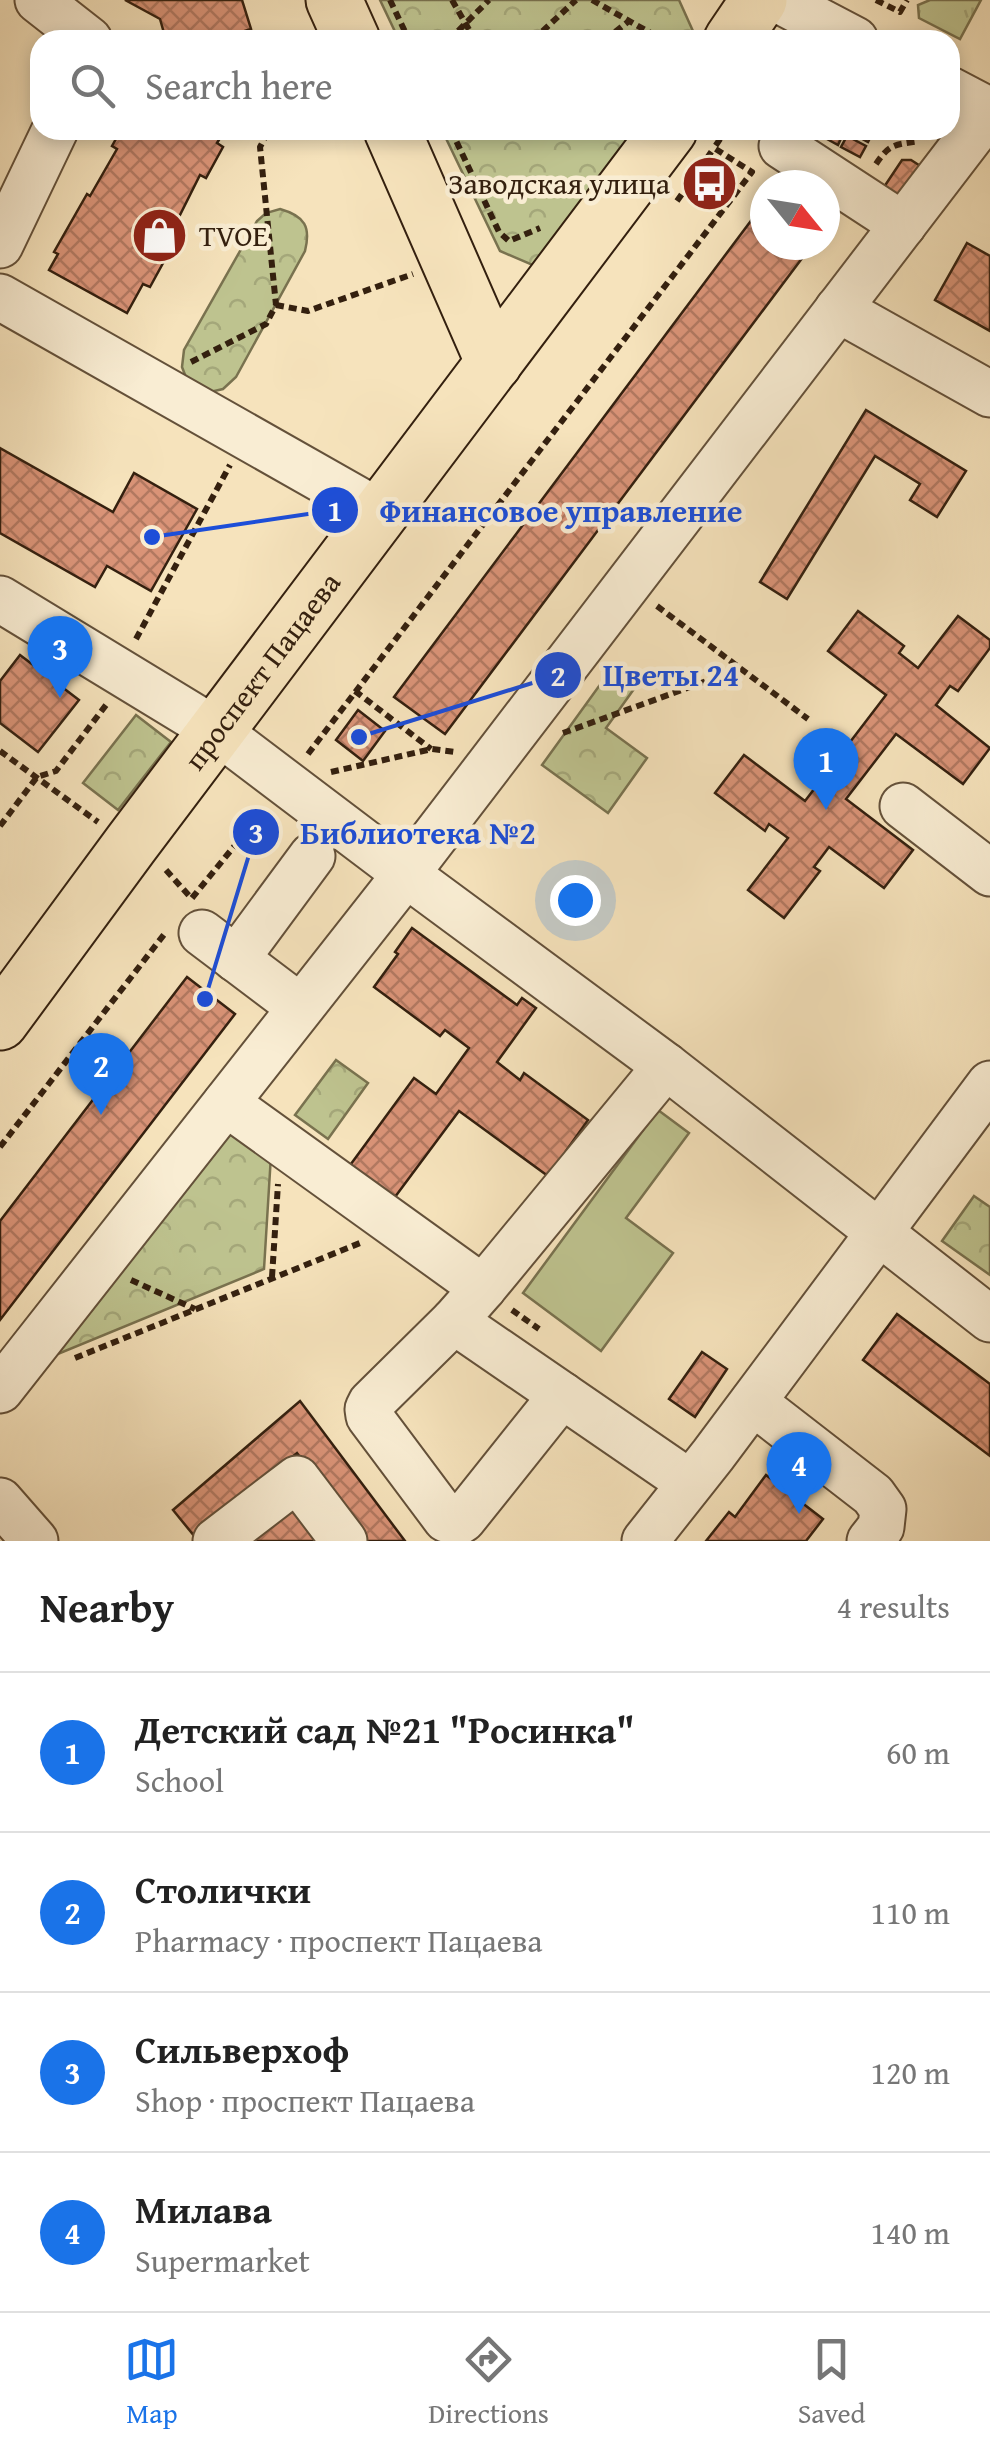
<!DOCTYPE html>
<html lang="en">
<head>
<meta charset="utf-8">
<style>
  body { margin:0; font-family:"Gentium Book Plus",serif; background:#f2f2f2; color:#222 }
  .compass { position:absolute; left:750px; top:170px; width:90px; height:90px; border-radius:50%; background:#fff; box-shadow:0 5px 15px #0003; rotate:120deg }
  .you { position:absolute; left:575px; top:900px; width:35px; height:35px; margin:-25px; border:8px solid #fff; border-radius:50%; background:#1a73e8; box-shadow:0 0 0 15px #1a73e833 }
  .badge { display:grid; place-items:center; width:65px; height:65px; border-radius:50%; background:#1a73e8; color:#fff; font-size:32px; font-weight:700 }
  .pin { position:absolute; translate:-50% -82px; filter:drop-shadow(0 2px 5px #0008) }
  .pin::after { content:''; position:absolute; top:52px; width:35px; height:30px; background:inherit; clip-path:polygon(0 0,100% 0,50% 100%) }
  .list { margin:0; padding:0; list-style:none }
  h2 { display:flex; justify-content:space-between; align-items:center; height:130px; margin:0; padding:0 40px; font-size:42px }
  h2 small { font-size:32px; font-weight:400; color:#767676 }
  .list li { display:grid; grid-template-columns:65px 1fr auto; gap:30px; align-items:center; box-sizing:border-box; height:160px; padding:0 40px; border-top:2px solid #e0e0e0 }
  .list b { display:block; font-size:38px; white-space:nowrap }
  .list p { margin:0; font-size:32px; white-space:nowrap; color:#767676 }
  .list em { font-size:32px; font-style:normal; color:#767676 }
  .icon { flex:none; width:55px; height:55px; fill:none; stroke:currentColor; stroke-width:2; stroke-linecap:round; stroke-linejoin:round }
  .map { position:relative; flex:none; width:990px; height:1541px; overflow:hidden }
  .search { position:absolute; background:#fff; box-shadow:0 5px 15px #0003; left:30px; right:30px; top:30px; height:110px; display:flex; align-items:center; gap:25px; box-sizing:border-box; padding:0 35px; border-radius:30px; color:#767676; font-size:38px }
  .sheet { height:770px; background:#fff }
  nav { display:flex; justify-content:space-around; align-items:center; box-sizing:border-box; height:140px; border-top:2px solid #e0e0e0; background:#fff; font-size:28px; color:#767676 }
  nav a { display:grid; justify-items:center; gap:5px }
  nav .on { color:#1a73e8 }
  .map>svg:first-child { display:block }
</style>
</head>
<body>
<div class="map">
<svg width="990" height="1541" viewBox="0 0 990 1541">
  <defs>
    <pattern id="grass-tufts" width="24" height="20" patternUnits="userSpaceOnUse" patternTransform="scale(2.5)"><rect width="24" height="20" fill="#bec38f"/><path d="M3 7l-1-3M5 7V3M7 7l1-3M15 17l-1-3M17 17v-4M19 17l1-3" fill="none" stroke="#a4a77a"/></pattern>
    <pattern id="forest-crowns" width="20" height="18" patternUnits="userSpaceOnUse" patternTransform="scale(2.5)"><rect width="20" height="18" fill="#bec38f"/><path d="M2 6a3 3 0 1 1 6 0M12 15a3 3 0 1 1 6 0" fill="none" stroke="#a4a77a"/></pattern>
    <pattern id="building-cross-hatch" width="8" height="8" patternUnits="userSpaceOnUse" patternTransform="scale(2.5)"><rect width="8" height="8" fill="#d99377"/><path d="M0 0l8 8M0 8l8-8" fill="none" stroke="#b17860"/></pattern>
  </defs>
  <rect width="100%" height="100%" fill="#f6e3bc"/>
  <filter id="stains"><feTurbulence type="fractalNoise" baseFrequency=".002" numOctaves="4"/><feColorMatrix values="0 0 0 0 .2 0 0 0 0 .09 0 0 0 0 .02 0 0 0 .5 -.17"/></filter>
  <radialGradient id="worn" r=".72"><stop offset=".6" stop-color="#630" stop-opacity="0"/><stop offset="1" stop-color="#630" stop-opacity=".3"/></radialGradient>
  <polygon fill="url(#grass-tufts)" stroke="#79724f" stroke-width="2.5" points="930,0 981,0 960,39 919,18 918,5"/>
  <g fill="url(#forest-crowns)" stroke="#79724f" stroke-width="2.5">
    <polygon points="380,0 679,0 697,40 399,40"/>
    <polygon points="442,130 642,130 542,269 500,251"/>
    <path d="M280,209C305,216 311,227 305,251L236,377L223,389L210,392L187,380L182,367L184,350L257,221L266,213Z"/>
    <polygon points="615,664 639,682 606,728 647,758 608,813 542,765"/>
    <polygon points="136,715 171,742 118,810 83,783"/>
    <polygon points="336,1060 368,1083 328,1139 295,1115"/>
    <polygon points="234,1129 271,1155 264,1269 53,1356"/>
    <polygon points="974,1196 990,1207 990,1275 942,1241"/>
  </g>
  <polygon fill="#bec38f" stroke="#79724f" stroke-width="2.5" points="658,1110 689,1133 626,1218 673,1253 601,1351 523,1293"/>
  <g fill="url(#building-cross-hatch)" stroke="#34200f" stroke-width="2.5">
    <polygon points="125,0 242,0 251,29 238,33 240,40 166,40 160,19"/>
    <polygon points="121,130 225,130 217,143 223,147 206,178 200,175 162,251 168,254 150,287 143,284 127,313 49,270 58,254 54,252 87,194 90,196 117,149 112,146"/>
    <polygon points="820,130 836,130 843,134 838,145 818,134"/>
    <polygon points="846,130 925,130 873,132 868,142"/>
    <polygon points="847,136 866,146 860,157 841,147"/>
    <polygon points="902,160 911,160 922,167 894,206 882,190"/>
    <polygon points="765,202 765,245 812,245 445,734 394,697"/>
    <polygon points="967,243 990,256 990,331 935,300"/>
    <polygon points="866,410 966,471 937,517 910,500 920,484 875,456 787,599 760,582"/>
    <polygon points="0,448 113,512 134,473 197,509 151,591 107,566 95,587 0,533"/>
    <polygon points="858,611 904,646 899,653 918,668 958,616 990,640 990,648 958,691 950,686 936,705 990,748 963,784 896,734 846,799 913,850 884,888 829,847 814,867 820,871 784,918 748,890 788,838 769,824 765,831 715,793 744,755 805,801 886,695 828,651"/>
    <polygon points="20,655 79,700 38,752 0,723 0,681"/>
    <polygon points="358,710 385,731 363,761 336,740"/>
    <polygon points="412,928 517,1005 522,998 536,1008 497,1062 520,1080 524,1073 588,1120 566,1151 570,1154 552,1179 459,1111 392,1201 348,1168 414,1078 436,1094 469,1048 445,1030 440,1036 374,987 398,954 395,952"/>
    <polygon points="187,977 235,1014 0,1320 0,1221"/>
    <polygon points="897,1314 990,1384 990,1456 863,1360"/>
    <polygon points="702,1352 727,1369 695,1417 669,1399"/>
    <polygon points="300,1401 405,1541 363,1541 297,1453 195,1537 173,1510"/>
    <polygon points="766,1475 823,1519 806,1541 706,1541 729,1512 735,1517"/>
    <polygon points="294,1501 324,1541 241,1541"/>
  </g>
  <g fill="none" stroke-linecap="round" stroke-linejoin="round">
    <defs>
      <g id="minor">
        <polyline points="38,0 89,40"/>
        <polyline points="779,0 855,40"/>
        <polyline points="950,90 990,111"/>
        <polyline points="782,146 903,225"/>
        <polyline points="0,245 55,130"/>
        <polyline points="0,297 381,513"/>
        <polyline points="838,309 990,394"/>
        <polyline points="0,599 217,731 406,874 666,1066 990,1319"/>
        <polyline points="903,806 990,873"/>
        <polyline points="202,933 300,1007"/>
        <polyline points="236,959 312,856"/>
        <polyline points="226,1103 483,1288 454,1321 690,1483"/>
        <polyline points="483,1288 666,1066"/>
        <polyline points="454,1321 371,1403 368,1409 369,1416 446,1519 457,1523 463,1519 562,1395"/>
        <polyline points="0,1390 406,874 990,111"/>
        <polyline points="753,1402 873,1495 883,1509 881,1527 870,1541"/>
        <polyline points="0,1501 35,1541"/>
        <polyline points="216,1541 297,1479 344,1541"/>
        <polyline points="645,1541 713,1455 990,1084"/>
      </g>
      <g id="major">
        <polyline points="334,0 352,40"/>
        <polyline points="732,40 759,0"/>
        <polyline points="392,130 494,363"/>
        <path id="s1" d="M0,1022L131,844L669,130"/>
      </g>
    </defs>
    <use href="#minor" stroke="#64513a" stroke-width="49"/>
    <use href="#major" stroke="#34200f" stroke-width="59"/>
    <g stroke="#34200f" stroke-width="6" stroke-dasharray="8 5" stroke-linecap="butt">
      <polyline points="390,0 409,40"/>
      <polyline points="452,0 475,40"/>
      <polyline points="592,0 663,40"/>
      <polyline points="876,0 900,12 907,0"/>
      <polyline points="449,40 489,0"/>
      <polyline points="533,40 576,0"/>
      <polyline points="605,40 629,21"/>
      <polyline points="451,130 499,232 509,241 540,228"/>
      <path d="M876,164C890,143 895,145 919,141"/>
      <polyline points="677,201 714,148"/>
      <polyline points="276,305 308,311 413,274"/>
      <polyline points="191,362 266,324 276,305 260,147 269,130"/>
      <polyline points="657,606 808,719"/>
      <polyline points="136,639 230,465"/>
      <polyline points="355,691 431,749"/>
      <polyline points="563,733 740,669"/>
      <polyline points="0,751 98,822"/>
      <polyline points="308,754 752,172 714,148 726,130"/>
      <polyline points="331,772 432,749 455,752"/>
      <polyline points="0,826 37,777 56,771 106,705"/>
      <polyline points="166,870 192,899"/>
      <polyline points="192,898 263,811"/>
      <polyline points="0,1147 166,932"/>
      <polyline points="272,1277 278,1184"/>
      <polyline points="131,1280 195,1309"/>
      <polyline points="512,1310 539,1329"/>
      <polyline points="75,1358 360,1243"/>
    </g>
    <use href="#minor" stroke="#f9edd3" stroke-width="45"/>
    <use href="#major" stroke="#f6e3bc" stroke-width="55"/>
  </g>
  <defs>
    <symbol id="bus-disc" viewBox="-11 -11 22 22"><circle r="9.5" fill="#8f2418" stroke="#f9edd3"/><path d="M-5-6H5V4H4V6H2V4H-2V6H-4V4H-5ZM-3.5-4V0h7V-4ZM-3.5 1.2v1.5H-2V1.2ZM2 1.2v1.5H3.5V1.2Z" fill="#fff"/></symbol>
    <symbol id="shop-disc" viewBox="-11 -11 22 22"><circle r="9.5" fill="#8f2418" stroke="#f9edd3"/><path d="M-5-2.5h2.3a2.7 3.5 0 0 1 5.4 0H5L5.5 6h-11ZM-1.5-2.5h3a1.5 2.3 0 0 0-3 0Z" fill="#fff"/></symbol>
  </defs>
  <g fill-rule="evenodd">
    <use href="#bus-disc" x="678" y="152" width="63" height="63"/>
    <use href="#shop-disc" x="128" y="204" width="63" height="63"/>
  </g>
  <g text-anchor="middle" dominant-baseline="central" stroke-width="9" stroke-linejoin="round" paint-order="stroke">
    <g font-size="30" fill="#34200f" stroke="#f9edd3" text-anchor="end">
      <text x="670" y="183">Заводская улица</text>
      <text x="199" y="235" text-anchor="start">TVOE</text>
    </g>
    <g font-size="30" fill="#34200f" stroke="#f9edd3">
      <text stroke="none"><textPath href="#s1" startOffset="438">проспект Пацаева</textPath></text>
    </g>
  </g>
  <path fill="none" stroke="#1d4ed8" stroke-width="4" d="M152 537L335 510M359 737L558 675M205 999L256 832"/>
  <g fill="#1d4ed8" stroke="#f9edd3" stroke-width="4">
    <circle cx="152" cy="537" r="10"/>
    <circle cx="359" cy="737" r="10"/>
    <circle cx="205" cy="999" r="10"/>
    <circle cx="335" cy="510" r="25"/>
    <circle cx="558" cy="675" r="25"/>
    <circle cx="256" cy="832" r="25"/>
  </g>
  <g font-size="30" text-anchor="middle" font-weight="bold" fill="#fff">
    <text x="335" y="521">1</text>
    <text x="558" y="686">2</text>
    <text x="256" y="843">3</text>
  </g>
  <g font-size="32" text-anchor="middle" font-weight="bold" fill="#1d4ed8" stroke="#f9edd3" stroke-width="9" stroke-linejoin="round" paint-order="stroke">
    <text x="561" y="522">Финансовое управление</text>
    <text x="671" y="686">Цветы 24</text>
    <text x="418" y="844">Библиотека №2</text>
  </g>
  <rect width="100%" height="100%" filter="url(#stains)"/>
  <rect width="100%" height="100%" fill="url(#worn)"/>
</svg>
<svg class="compass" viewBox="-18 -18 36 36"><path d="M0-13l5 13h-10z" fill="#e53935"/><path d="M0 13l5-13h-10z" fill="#767676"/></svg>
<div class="you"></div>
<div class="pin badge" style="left:826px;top:810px">1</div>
<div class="pin badge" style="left:101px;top:1115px">2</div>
<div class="pin badge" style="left:60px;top:698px">3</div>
<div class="pin badge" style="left:799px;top:1514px">4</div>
<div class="search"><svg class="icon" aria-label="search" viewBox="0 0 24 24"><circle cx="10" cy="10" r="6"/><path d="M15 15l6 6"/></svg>Search here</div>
</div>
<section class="sheet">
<h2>Nearby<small>4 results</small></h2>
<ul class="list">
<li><span class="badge">1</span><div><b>Детский сад №21 &quot;Росинка&quot;</b><p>School</p></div><em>60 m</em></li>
<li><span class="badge">2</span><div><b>Столички</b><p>Pharmacy · проспект Пацаева</p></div><em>110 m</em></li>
<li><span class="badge">3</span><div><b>Сильверхоф</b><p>Shop · проспект Пацаева</p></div><em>120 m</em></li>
<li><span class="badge">4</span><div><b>Милава</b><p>Supermarket</p></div><em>140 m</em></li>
</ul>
</section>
<nav>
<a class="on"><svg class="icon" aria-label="map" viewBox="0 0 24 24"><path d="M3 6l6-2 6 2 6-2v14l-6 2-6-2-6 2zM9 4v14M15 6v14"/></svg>Map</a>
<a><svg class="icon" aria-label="directions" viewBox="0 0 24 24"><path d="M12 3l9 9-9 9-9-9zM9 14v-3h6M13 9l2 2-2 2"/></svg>Directions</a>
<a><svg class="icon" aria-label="saved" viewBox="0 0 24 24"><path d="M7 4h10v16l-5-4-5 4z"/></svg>Saved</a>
</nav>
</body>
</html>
